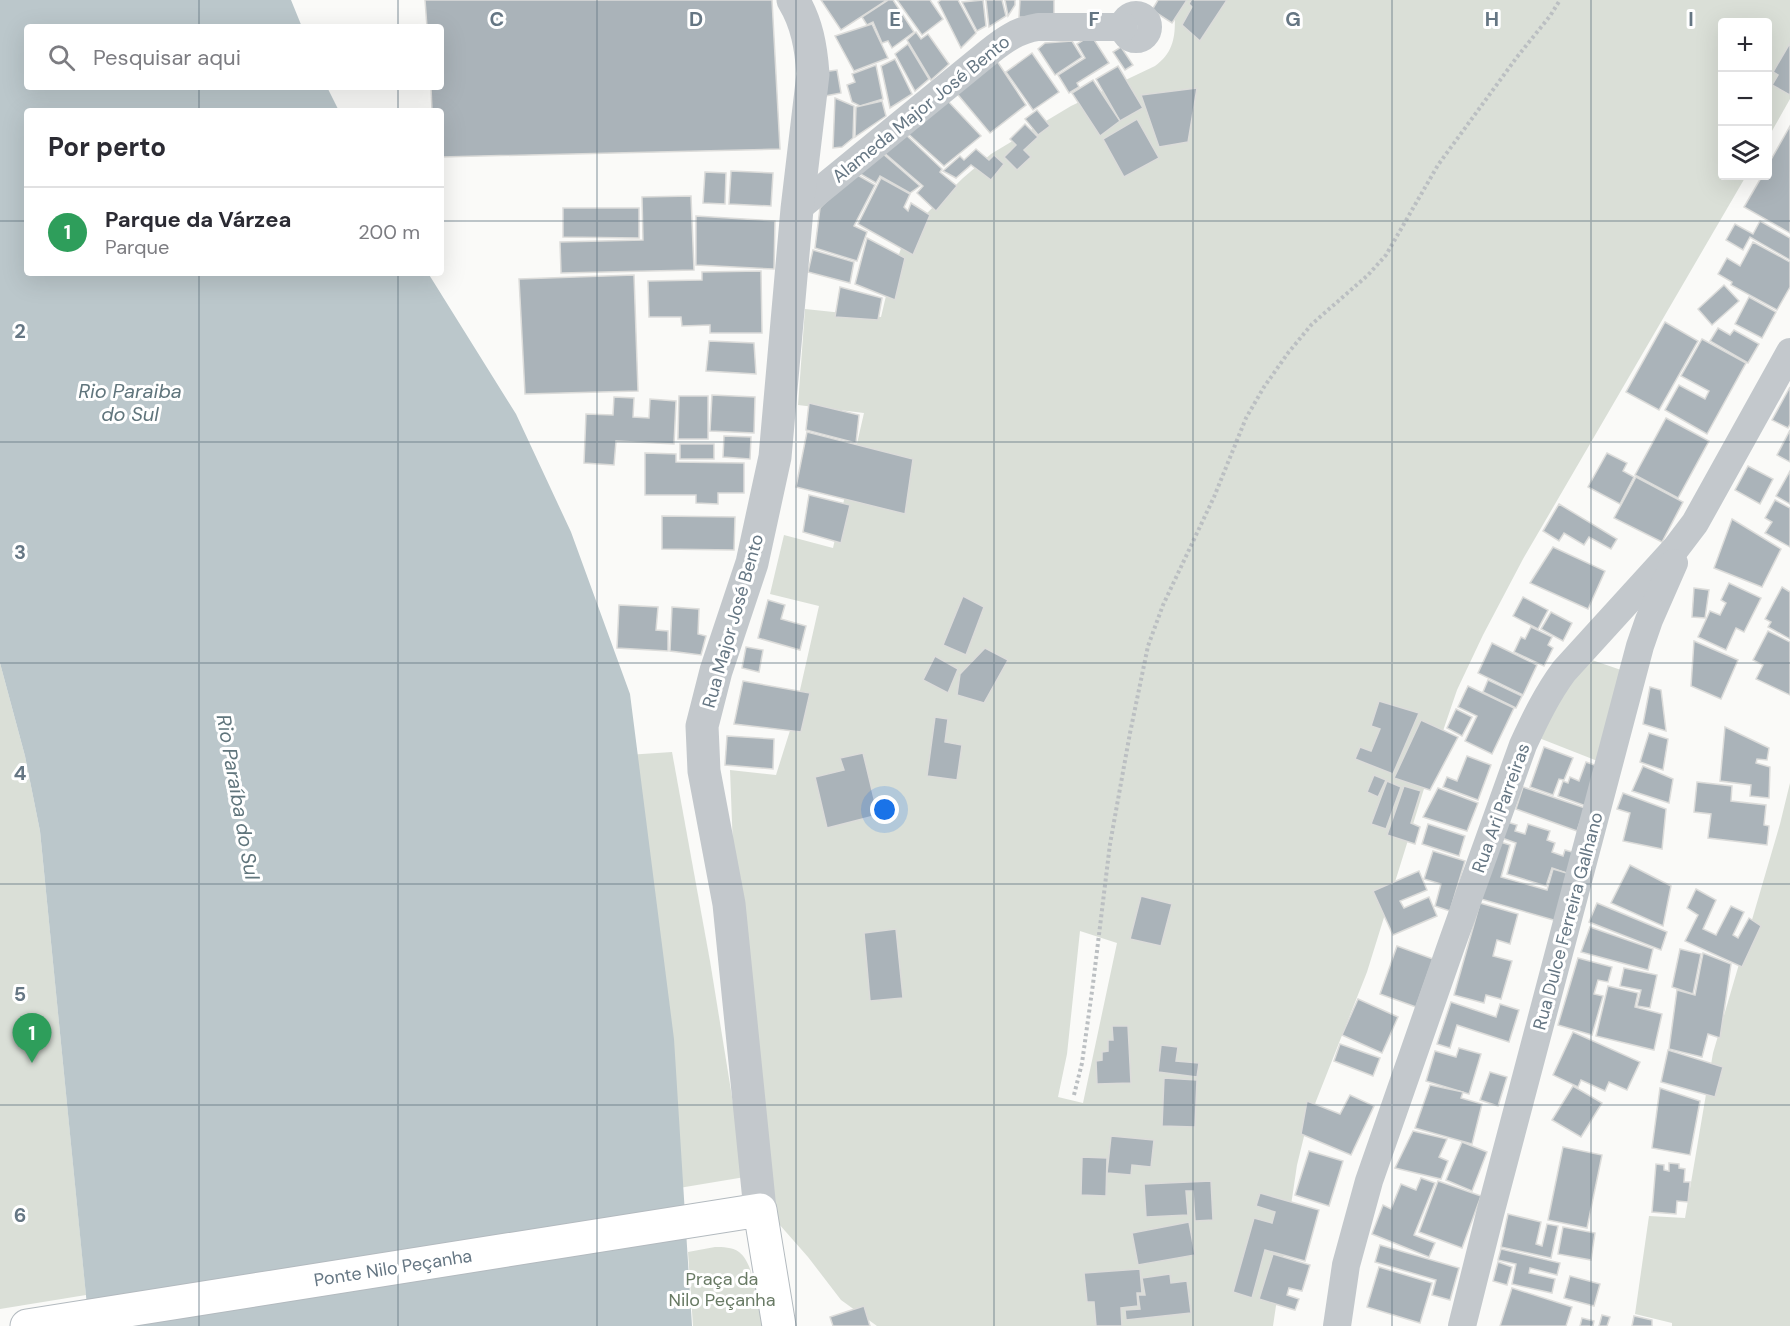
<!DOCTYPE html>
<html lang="pt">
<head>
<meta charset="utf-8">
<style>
  body { margin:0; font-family:"DM Sans",sans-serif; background:#f7f7f7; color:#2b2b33 }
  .controls { position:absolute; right:18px; top:18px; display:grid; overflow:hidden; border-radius:6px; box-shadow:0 6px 24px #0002 }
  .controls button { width:54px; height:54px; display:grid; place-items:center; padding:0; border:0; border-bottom:2px solid #e1e1e2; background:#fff; color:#2b2b33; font:30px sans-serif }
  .you { position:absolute; left:885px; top:810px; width:21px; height:21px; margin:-15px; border:4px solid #fff; border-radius:50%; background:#1a73e8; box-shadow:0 0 0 9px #1a73e833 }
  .badge { display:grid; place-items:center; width:39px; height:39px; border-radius:50%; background:#d93025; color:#fff; font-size:20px; font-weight:700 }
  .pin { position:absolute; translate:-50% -50px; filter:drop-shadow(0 2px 3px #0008) }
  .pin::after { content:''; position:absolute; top:32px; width:21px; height:18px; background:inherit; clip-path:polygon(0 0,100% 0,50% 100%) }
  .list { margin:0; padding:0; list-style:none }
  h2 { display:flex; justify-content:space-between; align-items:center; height:78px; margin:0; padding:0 24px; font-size:26px }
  h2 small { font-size:20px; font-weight:400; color:#7c7c81 }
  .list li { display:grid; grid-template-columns:39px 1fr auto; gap:18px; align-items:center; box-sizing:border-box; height:90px; padding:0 24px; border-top:2px solid #e1e1e2 }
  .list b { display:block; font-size:22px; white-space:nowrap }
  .list p { margin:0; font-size:20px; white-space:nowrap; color:#7c7c81 }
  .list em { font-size:20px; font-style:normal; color:#7c7c81 }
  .icon { flex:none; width:33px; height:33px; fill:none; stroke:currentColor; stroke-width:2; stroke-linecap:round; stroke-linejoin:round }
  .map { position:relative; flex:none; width:1790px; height:1326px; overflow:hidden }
  .search { position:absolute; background:#fff; box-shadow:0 6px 24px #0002; left:24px; top:24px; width:420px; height:66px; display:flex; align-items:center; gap:15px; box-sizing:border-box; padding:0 21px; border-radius:6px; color:#7c7c81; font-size:22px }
  .panel { position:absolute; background:#fff; box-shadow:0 6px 24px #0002; left:24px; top:108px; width:420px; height:168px; border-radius:6px }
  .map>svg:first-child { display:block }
</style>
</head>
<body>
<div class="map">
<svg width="1790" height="1326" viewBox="0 0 1790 1326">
  <rect width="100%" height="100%" fill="#fafaf8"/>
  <g fill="#dadfd7" fill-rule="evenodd">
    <path d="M1174,0H1790V99L1768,138V22H1722V176H1746L1523,559L1483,635L1457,690L1432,763L1367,972L1307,1124L1297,1165L1273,1326H877L841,1300L808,1257L764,1207L733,848L730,770L776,775L793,721L819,606L770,594L784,535L833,548L864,413L798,405L805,309L881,317L890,279L903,243L922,218L963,178L991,154L1071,106L1155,66C1179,49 1175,26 1174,0ZM1080,931L1117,943L1083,1103L1058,1097L1067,1054Z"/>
    <polygon points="1589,659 1624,671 1600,762 1539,738 1565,691"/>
    <polygon points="0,663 25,756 40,831 86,1295 0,1309"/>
    <polygon points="672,752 710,961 745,1177 661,1191 597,757"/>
    <polygon points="1790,783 1790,1326 1672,1326 1672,1323 1635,1314 1649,1216 1685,1218 1713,1053 1780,824"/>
    <path d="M715,1247C723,1247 732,1247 739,1252C755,1264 758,1306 762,1326H693L688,1252Z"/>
  </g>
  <polygon fill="#bbc7cb" points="0,0 291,0 302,27 27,27 27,87 327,87 339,111 27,111 27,273 428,273 516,414 571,532 630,694 674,1039 692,1326 89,1326 40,831 25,756 0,663"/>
  <g fill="#aab3b9" stroke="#dcdcda" stroke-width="1.5">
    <polygon points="425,0 772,0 780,149 441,157 441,111 432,111 431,87 441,87 441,27 427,27"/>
    <polygon points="821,0 887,0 841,30"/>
    <polygon points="888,0 893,0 914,32 892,48 888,41 882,43 873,22 867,25 862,17"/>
    <polygon points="897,0 930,0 943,19 922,35"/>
    <polygon points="941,0 958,0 976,33 961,48 938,2"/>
    <polygon points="983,0 986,26 977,31 962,2"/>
    <polygon points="986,0 1002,0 1006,16 989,27"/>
    <polygon points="1005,0 1015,0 1015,5 1008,16"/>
    <polygon points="1020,0 1054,0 1054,19 1019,17"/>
    <polygon points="1158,0 1187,0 1172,23 1152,10"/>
    <polygon points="1191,0 1227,0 1200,41 1182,25 1192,7 1189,4"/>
    <polygon points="872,24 888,58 854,71 835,36"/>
    <polygon points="916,32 921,39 928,34 949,64 931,80 907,40"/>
    <polygon points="1091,35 1109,63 1077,83 1079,87 1069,93 1058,75 1085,58 1077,44"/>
    <polygon points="1072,41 1082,57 1055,75 1038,49 1045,43"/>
    <polygon points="1790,43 1790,95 1772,85 1778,75 1773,72"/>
    <polygon points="908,44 929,79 915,91 895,54"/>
    <polygon points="1121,47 1133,65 1125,70 1113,52"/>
    <polygon points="1032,53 1059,92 1033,110 1006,72"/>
    <polygon points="995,58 1026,105 990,133 954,90"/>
    <polygon points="895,59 912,94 890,108 881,66"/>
    <polygon points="876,65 883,99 860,106 852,102 847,85 855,82 852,74"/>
    <polygon points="1118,66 1143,108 1120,121 1096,79"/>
    <polygon points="837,70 841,93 825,96 822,72"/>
    <polygon points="1093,80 1120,121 1100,136 1072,93"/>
    <polygon points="1197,88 1188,142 1159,147 1141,95"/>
    <polygon points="835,98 854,106 853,138 842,147 833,148"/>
    <polygon points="945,98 981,136 944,166 905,131"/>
    <polygon points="882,101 886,116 855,137 856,107"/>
    <polygon points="1037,110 1050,126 1038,135 1025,119"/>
    <polygon points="1137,119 1159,158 1124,177 1103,139"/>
    <polygon points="1025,124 1038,137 1024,150 1031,157 1017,170 1004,157 1016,145 1010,139"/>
    <polygon points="1790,126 1790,233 1744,207 1762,176 1768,176 1768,165"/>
    <polygon points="904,133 942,169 940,172 957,186 936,211 917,193 923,186 882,151"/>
    <polygon points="976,149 989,160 994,155 1004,164 991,180 971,165 956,178 943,171 960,156 964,160"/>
    <polygon points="882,153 920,186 910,193 880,176 876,183 857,172"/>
    <polygon points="731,171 773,173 771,206 729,204"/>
    <polygon points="705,172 726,173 725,204 703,203"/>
    <polygon points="854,173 875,185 854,226 867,232 857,261 815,248 820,208"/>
    <polygon points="881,178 910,194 904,207 908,211 911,203 930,215 913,255 858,224"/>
    <polygon points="691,196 694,270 561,273 560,242 643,240 642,197"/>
    <polygon points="563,208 639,208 639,238 563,237"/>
    <polygon points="696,216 775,221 774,269 696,265"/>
    <polygon points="1760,221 1790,238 1790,260 1750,237 1743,250 1726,240 1735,224 1753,234"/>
    <polygon points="867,238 905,258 895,300 855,284"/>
    <polygon points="1753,242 1790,262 1790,287 1777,310 1731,285 1732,282 1718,274 1727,258 1740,266"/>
    <polygon points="813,250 854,262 850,283 808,272"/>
    <polygon points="761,271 762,333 710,333 710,325 682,326 681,317 649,317 648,281 702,280 702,272"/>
    <polygon points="634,275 638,391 525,394 519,279"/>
    <polygon points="1724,285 1739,301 1712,325 1698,309"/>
    <polygon points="840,287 882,298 878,320 835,317"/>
    <polygon points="1749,297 1776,312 1762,338 1735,324"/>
    <polygon points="1665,322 1698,341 1659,410 1626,392"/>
    <polygon points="1718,328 1730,335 1734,330 1759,344 1748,363 1710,341"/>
    <polygon points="1702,339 1746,363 1707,434 1665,410 1679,385 1705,399 1709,391 1681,376"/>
    <polygon points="709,341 754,343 756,374 706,371"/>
    <polygon points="1790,387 1790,424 1788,428 1772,420"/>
    <polygon points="712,395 755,397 754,433 710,431"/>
    <polygon points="679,396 708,396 708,439 678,439"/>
    <polygon points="614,397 634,398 633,417 649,418 650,399 676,401 674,444 616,441 614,465 584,463 586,414 613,415"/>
    <polygon points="809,403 859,415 856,443 806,430"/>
    <polygon points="1666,418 1709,441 1678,498 1635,475"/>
    <polygon points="1790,430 1790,462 1777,455"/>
    <polygon points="807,432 913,459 905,514 796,487"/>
    <polygon points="724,436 751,437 750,459 723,457"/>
    <rect x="680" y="444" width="34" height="15"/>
    <polygon points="645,453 676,454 676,462 744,463 744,493 718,493 718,504 696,503 696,495 645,495"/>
    <polygon points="1607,453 1627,463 1623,471 1634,477 1620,504 1588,487"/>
    <polygon points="1748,466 1773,479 1760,504 1735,490"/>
    <polygon points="1790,471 1790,504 1776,496"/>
    <polygon points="1636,477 1683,502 1662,542 1614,518"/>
    <polygon points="809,495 850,505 841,543 803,532"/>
    <polygon points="1775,500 1790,508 1790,547 1765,533 1772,522 1765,518"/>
    <polygon points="1559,504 1617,539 1611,549 1589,537 1584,545 1564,533 1559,541 1543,531"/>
    <polygon points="662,516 735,517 734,550 662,549"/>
    <polygon points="1732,519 1781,549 1762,587 1714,568"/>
    <polygon points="1553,547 1605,571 1588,609 1530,583"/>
    <polygon points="1729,583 1761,598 1744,632 1736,628 1726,650 1698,637 1710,611 1720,615 1726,603 1721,600"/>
    <polygon points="1782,587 1790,592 1790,639 1768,627 1771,622 1765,619"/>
    <polygon points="1694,588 1709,590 1705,618 1692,617"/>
    <polygon points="963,596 984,607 966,655 943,645"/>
    <polygon points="1523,597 1548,610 1538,629 1513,616"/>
    <polygon points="768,600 785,605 781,619 806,626 800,650 758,638"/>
    <polygon points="619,605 658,607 656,630 668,631 668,651 617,648"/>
    <polygon points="672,607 699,609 698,634 706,636 701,655 670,651"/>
    <polygon points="1551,612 1572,623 1563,641 1541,629"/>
    <polygon points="1531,627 1552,637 1548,645 1553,648 1544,666 1514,652 1521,637 1525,639"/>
    <polygon points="1768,631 1790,642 1790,695 1756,679 1763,665 1753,660"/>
    <polygon points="1694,641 1738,660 1721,699 1691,686"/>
    <polygon points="1492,643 1537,665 1523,695 1478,673"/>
    <polygon points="746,647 763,650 759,672 742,668"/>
    <polygon points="985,648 1008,660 984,703 957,695 960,674"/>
    <polygon points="935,656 958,669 948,693 923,680"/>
    <polygon points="1488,680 1522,696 1516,708 1483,692"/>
    <polygon points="743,681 810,693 801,732 734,724"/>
    <polygon points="1468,686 1514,708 1492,754 1465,741 1477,716 1458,707"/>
    <polygon points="1650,687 1661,690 1666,731 1643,724"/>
    <polygon points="1379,701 1419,713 1393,774 1355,759 1360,747 1371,751 1380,729 1371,726"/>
    <polygon points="1456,709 1472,717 1462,736 1447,728"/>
    <polygon points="935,717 948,719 945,742 962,745 957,780 927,776"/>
    <polygon points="1421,720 1458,737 1430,790 1394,778"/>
    <polygon points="1725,727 1769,748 1767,760 1757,759 1756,763 1770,767 1769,798 1750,796 1751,785 1720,781"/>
    <polygon points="1649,733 1668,739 1663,770 1640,762"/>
    <polygon points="727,736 774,739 773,769 725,765"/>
    <polygon points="1544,747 1573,758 1564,780 1559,779 1553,795 1530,787"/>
    <polygon points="863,753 878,815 827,828 815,777 844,770 840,758"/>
    <polygon points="1467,756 1491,765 1478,800 1443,787 1447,777 1457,781"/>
    <polygon points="1586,762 1600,767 1586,806 1558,796 1563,781 1568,783 1570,777 1579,781"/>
    <polygon points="1643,766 1673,779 1669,803 1632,791"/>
    <polygon points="1374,775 1386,780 1378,797 1367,792"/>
    <polygon points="1387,781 1401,787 1386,829 1371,824"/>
    <polygon points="1697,782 1732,786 1731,801 1766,805 1764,825 1769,826 1767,845 1708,838 1711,814 1694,812"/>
    <polygon points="1404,786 1421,791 1411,823 1420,827 1415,844 1387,835"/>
    <polygon points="1523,787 1585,808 1577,831 1516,809"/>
    <polygon points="1438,788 1478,803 1467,831 1423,817"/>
    <polygon points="1623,793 1666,809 1662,849 1623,841 1630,813 1617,809"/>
    <polygon points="1507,822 1517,825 1515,831 1525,834 1528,824 1550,831 1547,840 1555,843 1552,852 1563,856 1565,850 1579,854 1572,875 1552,868 1546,886 1507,874 1516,843 1502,838"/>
    <polygon points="1428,824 1465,836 1459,856 1422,844"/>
    <polygon points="1497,841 1510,845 1501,877 1547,890 1553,869 1570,874 1557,921 1481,899"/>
    <polygon points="1433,851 1465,861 1450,911 1435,906 1441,884 1424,879"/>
    <polygon points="1630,865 1671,886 1663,926 1611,903"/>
    <polygon points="1419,871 1427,890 1400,901 1404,908 1429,897 1437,916 1393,935 1373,891"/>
    <polygon points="1696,889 1716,900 1703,929 1716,935 1731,906 1744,912 1733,935 1738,938 1749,918 1761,926 1742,967 1685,941 1698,915 1687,908"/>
    <polygon points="1141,896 1172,904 1161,946 1130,939"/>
    <polygon points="1480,903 1518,914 1510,944 1497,940 1493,956 1512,961 1501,999 1486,995 1484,1003 1454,995"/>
    <polygon points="1597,903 1667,932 1661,950 1589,922"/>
    <polygon points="1590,927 1653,949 1648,970 1581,952"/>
    <polygon points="896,929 903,998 870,1001 864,933"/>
    <polygon points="1397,946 1433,959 1416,1007 1380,994"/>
    <polygon points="1680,949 1701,954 1693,994 1672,987"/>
    <polygon points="1703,953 1731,964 1720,1038 1708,1034 1702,1057 1669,1049 1677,990 1695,995"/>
    <polygon points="1578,958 1612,967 1608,982 1598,980 1594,994 1603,996 1592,1035 1558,1025"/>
    <polygon points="1624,968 1657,975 1650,1008 1637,1006 1641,990 1620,986"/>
    <polygon points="1608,986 1638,993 1635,1007 1662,1014 1654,1050 1596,1036"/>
    <polygon points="1358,999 1398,1017 1382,1053 1342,1035"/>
    <polygon points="1451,1002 1496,1017 1500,1004 1519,1010 1509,1042 1457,1025 1450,1048 1437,1044"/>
    <polygon points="1112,1026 1128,1026 1131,1083 1097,1084 1096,1061 1102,1060 1102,1052 1108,1051 1108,1040 1113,1040"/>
    <polygon points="1573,1032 1640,1062 1627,1090 1609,1082 1605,1091 1581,1080 1578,1087 1553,1075"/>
    <polygon points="1340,1044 1380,1058 1373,1076 1334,1061"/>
    <polygon points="1161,1045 1178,1047 1176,1061 1199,1063 1197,1077 1158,1072"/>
    <polygon points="1459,1048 1481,1054 1469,1094 1426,1081 1435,1051 1456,1057"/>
    <polygon points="1668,1050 1723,1067 1715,1097 1661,1082"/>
    <polygon points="1490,1072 1507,1077 1498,1106 1480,1100"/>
    <polygon points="1164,1078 1197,1080 1195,1127 1162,1126"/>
    <polygon points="1430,1085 1463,1092 1461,1098 1482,1104 1472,1144 1415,1128"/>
    <polygon points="1573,1086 1602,1103 1581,1137 1552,1120"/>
    <polygon points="1660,1088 1700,1101 1690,1155 1652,1148"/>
    <polygon points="1350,1095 1374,1106 1351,1155 1301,1134 1307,1101 1340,1114"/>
    <polygon points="1413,1131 1447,1139 1439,1157 1448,1161 1441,1179 1395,1168"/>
    <polygon points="1111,1136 1154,1140 1151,1167 1132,1165 1131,1175 1107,1173"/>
    <polygon points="1462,1142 1487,1152 1472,1191 1446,1180"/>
    <polygon points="1563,1147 1602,1155 1587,1228 1548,1220"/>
    <polygon points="1309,1151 1343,1161 1329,1206 1295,1195"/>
    <polygon points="1082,1157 1107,1158 1106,1196 1081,1195"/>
    <polygon points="1669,1163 1679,1164 1679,1168 1685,1169 1684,1182 1690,1182 1688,1202 1677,1201 1676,1214 1652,1212 1656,1164 1664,1165 1664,1170 1669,1171"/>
    <polygon points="1421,1178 1435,1183 1414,1235 1435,1243 1429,1257 1372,1234 1383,1205 1391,1209 1401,1184 1416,1190"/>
    <polygon points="1211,1181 1213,1220 1195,1221 1193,1191 1186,1191 1188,1215 1146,1217 1144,1184"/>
    <polygon points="1438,1181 1481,1196 1462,1248 1419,1232"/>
    <polygon points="1260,1193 1319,1210 1305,1261 1265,1250 1252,1298 1233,1292 1254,1218 1272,1223 1275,1212 1256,1206"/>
    <polygon points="1508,1214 1541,1222 1536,1244 1542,1246 1547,1224 1558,1226 1551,1258 1501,1247"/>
    <polygon points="1189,1222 1195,1255 1138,1265 1132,1233"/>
    <polygon points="1563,1227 1595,1233 1591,1260 1558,1254"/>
    <polygon points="1380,1245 1459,1268 1450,1300 1432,1295 1436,1280 1375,1262"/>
    <polygon points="1501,1249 1560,1263 1557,1275 1530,1268 1529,1273 1555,1279 1552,1293 1512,1284 1516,1264 1498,1260"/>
    <polygon points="1273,1254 1310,1265 1302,1291 1289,1288 1287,1295 1299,1299 1295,1310 1259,1299"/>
    <polygon points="1498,1262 1512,1267 1507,1285 1493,1281"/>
    <polygon points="1379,1267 1432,1283 1420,1323 1367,1307"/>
    <polygon points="1140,1269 1142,1293 1137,1293 1138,1306 1121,1308 1122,1326 1096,1326 1094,1302 1087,1302 1084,1273"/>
    <polygon points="1170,1274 1171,1283 1187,1281 1191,1313 1126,1320 1125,1310 1140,1309 1138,1295 1145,1295 1142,1278"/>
    <polygon points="1570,1276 1600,1284 1594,1306 1564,1298"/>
    <polygon points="1512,1288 1572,1307 1566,1326 1500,1326"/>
    <polygon points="864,1306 870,1326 833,1326 830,1317"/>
    <polygon points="1602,1315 1610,1317 1607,1326 1599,1326"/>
    <polygon points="1634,1316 1652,1320 1652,1326 1632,1326"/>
    <polygon points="1582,1318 1594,1321 1593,1326 1580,1326"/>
  </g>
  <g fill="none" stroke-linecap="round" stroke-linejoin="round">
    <defs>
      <polyline id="secondary" points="27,1326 760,1210 779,1326"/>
    </defs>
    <use href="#secondary" stroke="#b3babf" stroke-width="35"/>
    <polyline stroke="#bbbfc2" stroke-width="4" stroke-dasharray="3 3" stroke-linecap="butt" points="1074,1095 1082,1063 1093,984 1110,844 1130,733 1148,646 1163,605 1214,497 1246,418 1264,387 1288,353 1312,324 1368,275 1386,255 1438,165 1517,57 1550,16 1560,0"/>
    <g stroke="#c3c8cc" stroke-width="28">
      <circle cx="1136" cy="27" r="12"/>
      <path d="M797,209L989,52C1004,40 1018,30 1038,27H1124"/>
      <path d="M1337,1326L1346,1265L1369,1181L1451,946L1523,745C1535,719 1547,694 1564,671L1676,548L1695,523L1790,352"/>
      <polyline points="1462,1326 1490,1214 1640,646 1649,620 1674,563"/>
    </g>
    <path stroke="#c3c8cc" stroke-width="33" d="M760,1210L729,904L704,771L702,726L716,671L752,563L775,457L797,209L813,74C811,47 807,23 793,0"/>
    <use href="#secondary" stroke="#fff" stroke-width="33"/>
  </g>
  <path fill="none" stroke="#657683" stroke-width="1.5" stroke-opacity="0.55" d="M199,0V27M398,0V27M597,0V1326M796,0V1326M994,0V1326M1193,0V1326M1392,0V1326M1591,0V1326M199,87V111M398,87V111M0,221H27M441,221H1790M199,273V1326M398,273V1326M0,442H1790M0,663H1790M0,884H1790M0,1105H1790"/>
  <g text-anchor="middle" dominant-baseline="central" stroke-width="6" stroke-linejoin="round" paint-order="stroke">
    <g font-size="18" fill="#657683" stroke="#fff">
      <text transform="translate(921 109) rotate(-39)">Alameda Major José Bento</text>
      <text transform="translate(733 621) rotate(-74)">Rua Major José Bento</text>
      <text transform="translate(1501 808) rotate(-70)">Rua Ari Parreiras</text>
      <text transform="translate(1568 921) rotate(-75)">Rua Dulce Ferreira Galhano</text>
      <text transform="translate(393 1268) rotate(-9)">Ponte Nilo Peçanha</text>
    </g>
    <g font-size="18" fill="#687a64" stroke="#fff">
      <text x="722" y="1279">Praça da<tspan x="722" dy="21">Nilo Peçanha</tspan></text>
    </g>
    <g font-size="20" font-style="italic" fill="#60757c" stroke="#fff">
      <text x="130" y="391">Rio Paraiba<tspan x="130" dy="23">do Sul</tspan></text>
      <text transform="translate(238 797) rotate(80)">Rio Paraíba do Sul</text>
    </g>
  </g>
  <g font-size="20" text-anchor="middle" font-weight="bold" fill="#657683" stroke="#fff" stroke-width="6" stroke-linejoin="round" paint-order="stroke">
    <text x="497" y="26">C</text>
    <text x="696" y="26">D</text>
    <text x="895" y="26">E</text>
    <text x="1094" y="26">F</text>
    <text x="1293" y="26">G</text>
    <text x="1492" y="26">H</text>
    <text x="1691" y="26">I</text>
    <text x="20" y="338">2</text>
    <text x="20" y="559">3</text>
    <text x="20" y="780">4</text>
    <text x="20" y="1001">5</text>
    <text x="20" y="1222">6</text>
  </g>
</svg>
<div class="controls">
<button>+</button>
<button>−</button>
<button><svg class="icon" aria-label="layers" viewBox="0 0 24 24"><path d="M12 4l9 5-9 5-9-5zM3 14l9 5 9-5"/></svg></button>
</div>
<div class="you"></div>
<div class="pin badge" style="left:32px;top:1063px;background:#2e9e5b">1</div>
<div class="search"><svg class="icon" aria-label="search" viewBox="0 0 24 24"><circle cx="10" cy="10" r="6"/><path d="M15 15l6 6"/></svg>Pesquisar aqui</div>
<section class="panel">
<h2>Por perto<small></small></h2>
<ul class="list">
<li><span class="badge" style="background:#2e9e5b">1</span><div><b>Parque da Várzea</b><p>Parque</p></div><em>200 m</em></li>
</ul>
</section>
</div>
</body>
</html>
